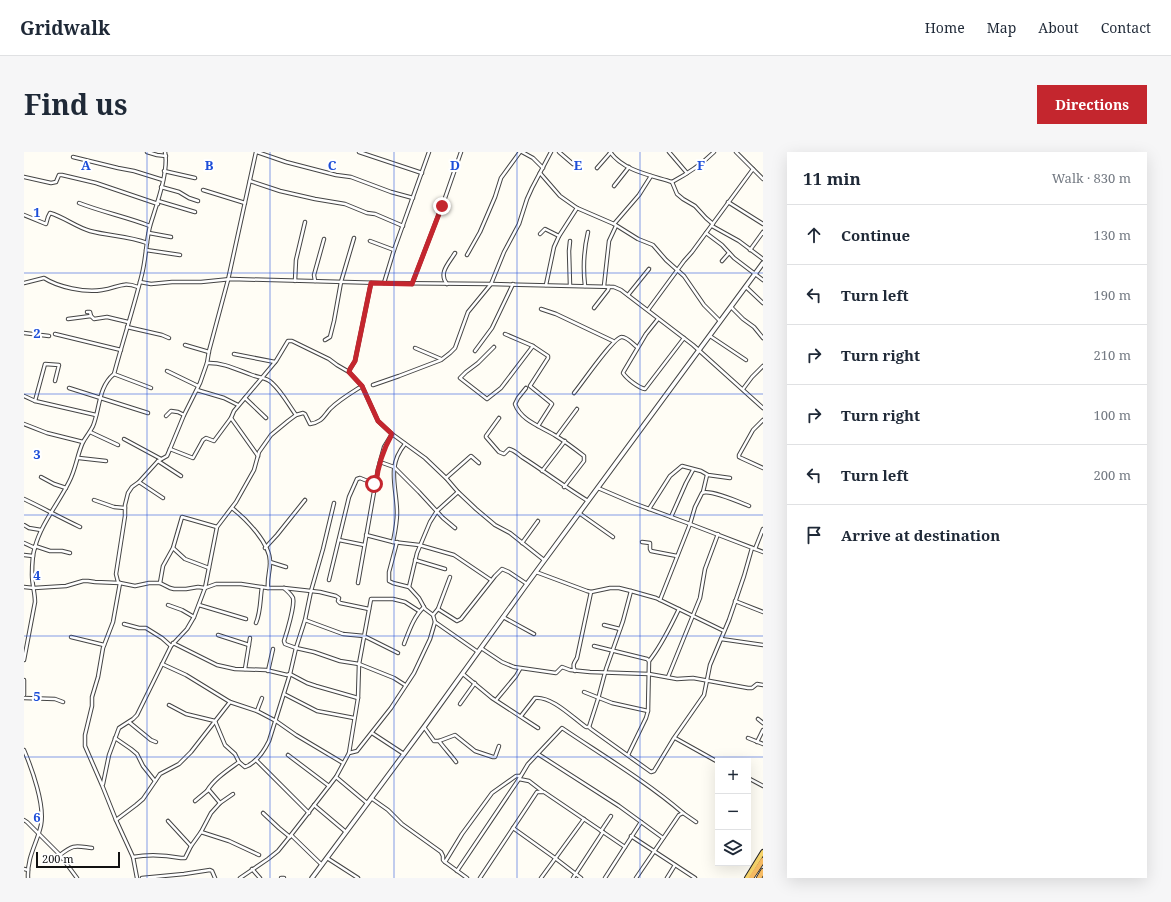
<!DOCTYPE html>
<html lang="en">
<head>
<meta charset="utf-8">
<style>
  body { margin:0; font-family:"Noto Serif",serif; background:#f6f6f7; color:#1f2937 }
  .controls { position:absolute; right:12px; bottom:12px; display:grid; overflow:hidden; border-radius:0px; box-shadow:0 4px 16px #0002 }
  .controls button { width:36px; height:36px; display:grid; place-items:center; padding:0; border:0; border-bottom:1px solid #e0e1e3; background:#fff; color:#1f2937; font:20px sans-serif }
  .scale { position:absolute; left:12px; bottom:10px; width:84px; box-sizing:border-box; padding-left:4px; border:2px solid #111; border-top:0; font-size:11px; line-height:14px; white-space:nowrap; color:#111; -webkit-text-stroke:3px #fff; paint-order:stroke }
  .stop { position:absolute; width:12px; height:12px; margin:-9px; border:3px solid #c4262e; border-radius:50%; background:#fff }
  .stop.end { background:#c4262e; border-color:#fff; box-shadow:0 1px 4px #0008 }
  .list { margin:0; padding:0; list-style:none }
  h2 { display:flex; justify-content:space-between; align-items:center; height:52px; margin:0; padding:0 16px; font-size:17px }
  h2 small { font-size:13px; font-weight:400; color:#747a83 }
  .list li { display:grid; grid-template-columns:26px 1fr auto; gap:12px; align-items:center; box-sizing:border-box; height:60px; padding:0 16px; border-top:1px solid #e0e1e3 }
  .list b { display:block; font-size:15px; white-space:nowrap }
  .list em { font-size:13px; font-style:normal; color:#747a83 }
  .icon { flex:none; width:22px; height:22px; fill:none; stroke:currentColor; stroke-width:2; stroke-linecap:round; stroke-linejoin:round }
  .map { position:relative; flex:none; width:739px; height:726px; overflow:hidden; border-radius:0px }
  header { display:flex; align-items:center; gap:24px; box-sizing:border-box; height:56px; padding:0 20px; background:#fff; border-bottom:1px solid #e0e1e3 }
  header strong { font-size:19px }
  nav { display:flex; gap:22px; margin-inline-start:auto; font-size:14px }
  .intro { display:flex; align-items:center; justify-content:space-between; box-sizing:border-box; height:96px; padding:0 24px }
  h1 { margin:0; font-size:28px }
  .button { padding:10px 18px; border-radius:0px; background:#c4262e; color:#fff; font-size:14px; font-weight:700 }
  main { display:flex; gap:24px; padding:0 24px }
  aside { flex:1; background:#fff; border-radius:0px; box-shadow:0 4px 16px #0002 }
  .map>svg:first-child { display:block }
</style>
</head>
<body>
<header>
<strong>Gridwalk</strong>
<nav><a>Home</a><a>Map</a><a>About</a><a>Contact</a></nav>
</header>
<div class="intro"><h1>Find us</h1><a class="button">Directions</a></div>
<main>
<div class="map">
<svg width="739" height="726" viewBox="0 0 739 726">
  <rect width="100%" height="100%" fill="#fffdf5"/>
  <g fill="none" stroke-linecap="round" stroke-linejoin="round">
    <defs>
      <g id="minor">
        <polyline points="123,0 133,3 142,4"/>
        <polyline points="233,0 262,10 312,23 327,25 367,40 389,46"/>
        <polyline points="335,0 398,21"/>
        <polyline points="498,0 509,6 519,16"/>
        <polyline points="535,0 549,12"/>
        <path d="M586,0C600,19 626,23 648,30C663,22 678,12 690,0"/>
        <polyline points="645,0 663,21"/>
        <polyline points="712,0 739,27"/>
        <polyline points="49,5 94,16 110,19 139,28"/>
        <polyline points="573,16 587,0"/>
        <polyline points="140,19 171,26"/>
        <polyline points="516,21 536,44 553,56 590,72 614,87 629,93 642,108 660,124 680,153 696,169"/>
        <polyline points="0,25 27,31 32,30 35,23 38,23 72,31 134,52"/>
        <polyline points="226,29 256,39 291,47 321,52 343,61 351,62 379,74"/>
        <polyline points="648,30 653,42 659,47 671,54 682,66 689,72"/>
        <polyline points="590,34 605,15"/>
        <polyline points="137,35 155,40 165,46 174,49"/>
        <polyline points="179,38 221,51"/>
        <polyline points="134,49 171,60"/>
        <polyline points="704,50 739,72"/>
        <path d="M55,51C78,60 103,65 126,74"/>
        <path d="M0,63L22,72L24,65L26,61C40,65 52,75 66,79C85,84 105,84 123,91"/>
        <polyline points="590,72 615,43 627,24"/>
        <polyline points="688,74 715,89 739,107"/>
        <polyline points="125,81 147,85"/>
        <polyline points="682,81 698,93 710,106 739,128"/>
        <polyline points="516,82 521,77 535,84"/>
        <polyline points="346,89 370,98"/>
        <polyline points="546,89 545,99 546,133"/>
        <polyline points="122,98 156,103"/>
        <polyline points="726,98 739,80"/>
        <polyline points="443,103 456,80 471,45 477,26 496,0"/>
        <polyline points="698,109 705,101"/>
        <polyline points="271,129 272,108 281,70"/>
        <polyline points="291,129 290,123 300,87"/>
        <polyline points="116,130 127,132 148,130 177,130 207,127 358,131 467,132 590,135 597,138 669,193 739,256"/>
        <path d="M0,131L20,126C34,135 61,141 78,138C94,136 97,129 114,135"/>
        <polyline points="360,131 370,98 405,0"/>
        <polyline points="388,132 421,46 437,0"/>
        <path d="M423,132C414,121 425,111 431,101"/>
        <polyline points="522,133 530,95 535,84 553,56"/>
        <path d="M561,134C559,117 560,97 564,80"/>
        <polyline points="580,134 585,89 592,74"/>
        <polyline points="722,135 739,151"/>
        <polyline points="604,143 625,117"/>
        <polyline points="707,155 719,167 730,175 739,186"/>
        <polyline points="570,156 584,138 585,135"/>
        <polyline points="517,157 532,162 589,189"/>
        <polyline points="624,158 660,109 668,100 729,17"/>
        <polyline points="63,160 66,160 67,164"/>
        <polyline points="44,167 67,164 70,167 83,165 104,170"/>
        <path d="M634,167L622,182L600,219L599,221C603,227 615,236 621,237L660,186"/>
        <polyline points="103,175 138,183 145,186"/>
        <polyline points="0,181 25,184"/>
        <polyline points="31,182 97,198"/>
        <polyline points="481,182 509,194 524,204 524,206 506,234 527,251 528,252 514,274"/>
        <polyline points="686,184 722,208"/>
        <polyline points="301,188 306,185 310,169 317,130 330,86"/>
        <polyline points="161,193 185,200"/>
        <polyline points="470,195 454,211 442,220 436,226 463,247 477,236 509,194"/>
        <polyline points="391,196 417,207"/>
        <polyline points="451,199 468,176 489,132"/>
        <polyline points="210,202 251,210"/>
        <polyline points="183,211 185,199 204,128 232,0"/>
        <polyline points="143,219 174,234"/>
        <polyline points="325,220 326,217 331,209 347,131"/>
        <polyline points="90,222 127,236"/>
        <polyline points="349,233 375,224 417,208 426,201 431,196 444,160 467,132 480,100 495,72 503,47 508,36 527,0"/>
        <polyline points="45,236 124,261"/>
        <path d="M502,236L494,246L491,252C497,269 518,275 532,284C542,290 551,297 560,304V309L540,335"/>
        <polyline points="719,237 728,225 739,214"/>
        <polyline points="173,238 200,246 214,253"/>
        <path d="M550,241C557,233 590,184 598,185C603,185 609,192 613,195"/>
        <polyline points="0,244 11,249 72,263"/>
        <polyline points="221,246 242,266"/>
        <polyline points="11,249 21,212 35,213 31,229"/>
        <polyline points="142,264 147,259 154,260 160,263"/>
        <path d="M475,266L462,284V285L475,300L480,302L485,297C490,298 494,302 498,305C520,319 541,335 564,349"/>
        <polyline points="739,268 729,278 715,303 715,305 717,306 739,316"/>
        <polyline points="0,272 23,281 59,290"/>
        <polyline points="66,280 94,293"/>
        <polyline points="533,284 553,257"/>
        <polyline points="100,287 137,307"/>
        <path d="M381,292C362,315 373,335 373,361C373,371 371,380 369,390L395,393L430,403L467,428"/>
        <path d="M146,297L160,263L176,231L183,211C198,210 214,218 228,223C235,226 243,225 248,231C258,240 264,252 272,263"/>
        <polyline points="234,304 207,266 210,259 252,209 264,189 268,189 305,207 313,213 325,220 338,234 354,269 368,282 401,306 422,326 434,340 452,357 471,373 486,381 520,408"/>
        <polyline points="55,306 82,309"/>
        <polyline points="134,309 157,324"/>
        <polyline points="356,310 370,315 395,340 419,366 431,376"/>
        <polyline points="518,319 541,289"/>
        <polyline points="17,325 30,332 42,336"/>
        <polyline points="422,326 447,304 455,311"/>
        <polyline points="115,330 139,346"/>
        <polyline points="574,336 609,351 666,372 739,400"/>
        <polyline points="434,340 413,359 406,370 393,401 385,435 395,446 401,457 409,463 411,470 454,500"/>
        <polyline points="679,340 683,323"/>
        <path d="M0,347C19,356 37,366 56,375"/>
        <polyline points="70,348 90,355 101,356"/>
        <path d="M208,356C222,367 247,392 246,411C246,420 243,426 244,436"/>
        <polyline points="625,357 646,324 658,314 677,319 684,323 706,326"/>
        <polyline points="555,361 589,385"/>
        <polyline points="647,365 662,331 669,318"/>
        <polyline points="0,373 5,376 17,378"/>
        <polyline points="342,383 369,390"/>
        <polyline points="315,388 340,393"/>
        <polyline points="373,390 365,420 365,429 369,431 385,435"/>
        <polyline points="618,390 626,391 626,397 627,399 653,404"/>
        <polyline points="0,391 11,396"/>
        <polyline points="498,391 514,369"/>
        <polyline points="11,394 26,399 38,399 46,401"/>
        <polyline points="149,396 161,407 185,416"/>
        <polyline points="241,396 253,383 281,348"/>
        <polyline points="731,397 739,377"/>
        <polyline points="0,403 9,404"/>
        <polyline points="391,408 421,417"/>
        <polyline points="246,410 262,415"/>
        <polyline points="512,420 563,439 567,440 586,436 595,436 607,439 632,446 700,479"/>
        <polyline points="305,428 325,345 333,327 336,326 351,332"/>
        <polyline points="136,431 139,414 149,396 158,365 193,375"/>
        <polyline points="334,431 354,317 360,295 368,282"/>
        <polyline points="0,435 10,436 42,434 59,429 64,429 71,430 96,431 111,434 125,431 136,431 146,436 150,437 162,437 174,435 181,436 192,432 217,432 244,436 260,436 296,440 312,444 315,446 314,449 316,451 345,457"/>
        <path d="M260,436C263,439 267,442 269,446C271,453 263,480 260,489L261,492L272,496L290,500L316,509L335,512L370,526L381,533"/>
        <path d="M636,448L666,372L671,355L678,341C686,337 715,350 725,354"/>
        <polyline points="711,449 739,460"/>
        <polyline points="144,453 158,458 170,465"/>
        <polyline points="175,453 222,467"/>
        <polyline points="414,457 426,425"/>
        <polyline points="409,463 414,457 433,469 437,467 471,424 478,417 485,420 503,432"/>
        <polyline points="479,465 510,482"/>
        <polyline points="281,468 319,482 340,484 374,501"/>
        <path d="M232,471C237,459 236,447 238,435"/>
        <polyline points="100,472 115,476 122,476 138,486 147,494"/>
        <polyline points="580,473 596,477"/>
        <polyline points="194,483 225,493"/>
        <polyline points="47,485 80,493"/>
        <polyline points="697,487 739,493"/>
        <polyline points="149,491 193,513 211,517 242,518 263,523 266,522 283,531 292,534 334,546"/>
        <path d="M380,492C385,479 390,464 400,455"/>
        <polyline points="570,494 623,507 625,509 624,559 622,566 604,603"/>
        <polyline points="457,496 478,510 490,515 532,521 538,515 546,518 566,520 625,522 653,527 669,526 724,536 728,536 733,532 739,533"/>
        <path d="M0,508L11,450C11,441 8,432 8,423C8,414 8,404 11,395C17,372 34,352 45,330C52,317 53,303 59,290C62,285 66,280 69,274C76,257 74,235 90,222C99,188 110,155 118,122C122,106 122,90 126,74C132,54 145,20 141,0"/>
        <path d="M625,509C638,493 646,475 655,457"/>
        <polyline points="138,512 162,523 206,550 233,559 252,569 272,583 319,611"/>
        <polyline points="221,517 226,486"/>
        <polyline points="244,519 249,497"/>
        <path d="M551,519C548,513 550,511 553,506L567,440"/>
        <polyline points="439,522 468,546 514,576"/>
        <polyline points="644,525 676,446 681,417 694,382"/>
        <polyline points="0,528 0,543"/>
        <polyline points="560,540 588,551 624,559"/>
        <polyline points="260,542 293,559 330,566"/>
        <polyline points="0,546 31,547 39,550"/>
        <polyline points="472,548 492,524 496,517"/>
        <polyline points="436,552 451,531"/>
        <path d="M145,553L162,562L191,569L201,593L211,602L215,610L221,615C232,611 240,599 245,589L266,522L272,496L281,468L287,439L299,397L310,351"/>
        <polyline points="233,559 238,546"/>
        <path d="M497,564L511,546C528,544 549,566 562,575H565L567,577L627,620L630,619L650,586L680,543L686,513L705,468L720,424L728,396"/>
        <polyline points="734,567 739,571"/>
        <polyline points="105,570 127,588 132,590"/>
        <polyline points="400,575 410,589 415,589 431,583 451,599 469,605 471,605 475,594"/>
        <polyline points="565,575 574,547 582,517 599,469 607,439"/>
        <polyline points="348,581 380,602"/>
        <polyline points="91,586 107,597 113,602 119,614 131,629"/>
        <polyline points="651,586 694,610"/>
        <polyline points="724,586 739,592"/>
        <path d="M415,589C421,597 427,603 432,610"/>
        <polyline points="733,590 739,578"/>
        <path d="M0,598C8,617 21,653 17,673C13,692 3,704 4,726"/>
        <polyline points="325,601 334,546 335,512 347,447 369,447 381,450 395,459"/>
        <polyline points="514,602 595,654 639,686"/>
        <polyline points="264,603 305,634"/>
        <polyline points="232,608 285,661"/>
        <polyline points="312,625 343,651"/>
        <polyline points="724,626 739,634"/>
        <path d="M79,632L85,603L95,576L109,567L113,563L147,494L163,477L170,465L181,436L193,375L212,350L230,318L235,300L247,283L264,269L272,263L279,261L281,262L286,272C298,270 299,265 306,257C315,248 327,241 338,234"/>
        <path d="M183,639C190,627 204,618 215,610"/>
        <path d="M518,639L505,629L495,627L504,612L538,576C578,603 623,630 659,661"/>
        <polyline points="347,646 364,658 378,672 417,700 419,704 419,708 421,710 443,726"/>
        <polyline points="171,649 183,639 185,638 196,651"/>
        <polyline points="290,653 322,680"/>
        <polyline points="239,661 255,676 266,685"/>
        <polyline points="0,668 3,670 36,703 53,726"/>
        <polyline points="92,668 112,653 119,647 136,622 155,612 167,600 206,550"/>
        <polyline points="144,669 167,694"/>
        <polyline points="489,676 531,706 557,726"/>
        <polyline points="577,679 587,664"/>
        <polyline points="177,680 205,689 235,703"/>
        <polyline points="267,683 298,713"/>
        <polyline points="607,684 671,726"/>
        <path d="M36,703C50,692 51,694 68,696"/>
        <path d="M109,705C125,702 141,703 157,706H161L167,694L177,680L187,661L196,651L209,642"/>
        <polyline points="303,706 334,726"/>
        <polyline points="421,710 438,682 468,641 492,624 496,624"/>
        <polyline points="0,717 4,718"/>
        <polyline points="228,717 236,726"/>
        <polyline points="433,719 495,627"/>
        <polyline points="113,726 109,705 92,668 78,633 61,594 61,583 68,554 68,545 74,525 79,496 89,470 96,431 94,430 92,422 101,364 101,353 104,341 108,335 115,330 134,309 143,304 146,297 169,306 179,288 182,286 190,289 207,266"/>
        <polyline points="118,726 160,722 186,718 188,719 191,726"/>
        <polyline points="216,726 244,707 254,699 267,683 312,625 325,601 333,599 367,556 390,521 406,487 411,470"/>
        <polyline points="257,726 260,726"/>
        <polyline points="456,726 513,640 520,640 601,695"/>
        <polyline points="517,726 560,667"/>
        <polyline points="549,726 579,680"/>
        <polyline points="581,726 617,670"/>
        <polyline points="612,726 655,663 659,661 672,670"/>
        <polyline points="643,726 651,713"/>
      </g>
      <polyline id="tertiary" points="288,726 400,575 503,432 739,111"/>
      <polyline id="primary" points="723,726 739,700"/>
      <g id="trunk">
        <polyline points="727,726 739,708"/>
        <polyline points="735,726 739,719"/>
      </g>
    </defs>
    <use href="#minor" stroke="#444" stroke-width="4.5"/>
    <use href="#tertiary" stroke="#444" stroke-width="5.5"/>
    <use href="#primary" stroke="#222" stroke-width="6"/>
    <use href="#trunk" stroke="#222" stroke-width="6"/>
    <use href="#minor" stroke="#fff" stroke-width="2.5"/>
    <use href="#tertiary" stroke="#fff" stroke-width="3.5"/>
    <use href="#primary" stroke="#f9d66b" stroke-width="4"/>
    <use href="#trunk" stroke="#f7bc64" stroke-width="4.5"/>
  </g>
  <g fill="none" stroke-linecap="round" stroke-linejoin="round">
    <path stroke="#c4262e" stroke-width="5" d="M350,332L352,331C354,313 359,298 368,282L354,269L338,234L325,220L326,217L331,209L347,131L388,132L418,54"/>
  </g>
  <path fill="none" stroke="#1d4ed8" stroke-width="1" stroke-opacity="0.55" d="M123,0V726M246,0V726M370,0V726M493,0V726M616,0V726M0,121H739M0,242H739M0,363H739M0,484H739M0,605H739"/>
  <g font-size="13" text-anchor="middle" font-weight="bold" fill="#1d4ed8" stroke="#fff" stroke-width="4" stroke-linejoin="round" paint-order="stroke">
    <text x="62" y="18">A</text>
    <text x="185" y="18">B</text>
    <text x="308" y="18">C</text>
    <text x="431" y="18">D</text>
    <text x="554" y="18">E</text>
    <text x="677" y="18">F</text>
    <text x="13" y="65">1</text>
    <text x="13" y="186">2</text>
    <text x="13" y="307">3</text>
    <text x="13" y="428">4</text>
    <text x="13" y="549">5</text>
    <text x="13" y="670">6</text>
  </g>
</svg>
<div class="controls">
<button>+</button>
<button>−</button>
<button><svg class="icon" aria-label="layers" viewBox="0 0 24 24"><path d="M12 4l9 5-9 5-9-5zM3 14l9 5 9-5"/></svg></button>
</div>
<div class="scale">200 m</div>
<div class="stop" style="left:350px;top:332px"></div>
<div class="stop end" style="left:418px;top:54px"></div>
</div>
<aside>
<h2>11 min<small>Walk · 830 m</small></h2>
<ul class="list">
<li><svg class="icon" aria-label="ahead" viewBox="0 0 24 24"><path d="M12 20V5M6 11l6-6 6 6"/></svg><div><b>Continue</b></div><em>130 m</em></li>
<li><svg class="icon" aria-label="left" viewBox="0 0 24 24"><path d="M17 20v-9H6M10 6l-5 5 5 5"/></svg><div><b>Turn left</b></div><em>190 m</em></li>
<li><svg class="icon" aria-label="right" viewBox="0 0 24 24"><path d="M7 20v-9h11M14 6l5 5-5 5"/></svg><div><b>Turn right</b></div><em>210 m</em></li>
<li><svg class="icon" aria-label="right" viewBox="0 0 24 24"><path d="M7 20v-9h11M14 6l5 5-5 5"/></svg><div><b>Turn right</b></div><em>100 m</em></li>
<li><svg class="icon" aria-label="left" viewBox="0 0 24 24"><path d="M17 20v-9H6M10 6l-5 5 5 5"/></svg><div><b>Turn left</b></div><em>200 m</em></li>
<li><svg class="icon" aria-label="arrive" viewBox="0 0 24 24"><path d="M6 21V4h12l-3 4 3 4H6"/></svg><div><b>Arrive at destination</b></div></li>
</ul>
</aside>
</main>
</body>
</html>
